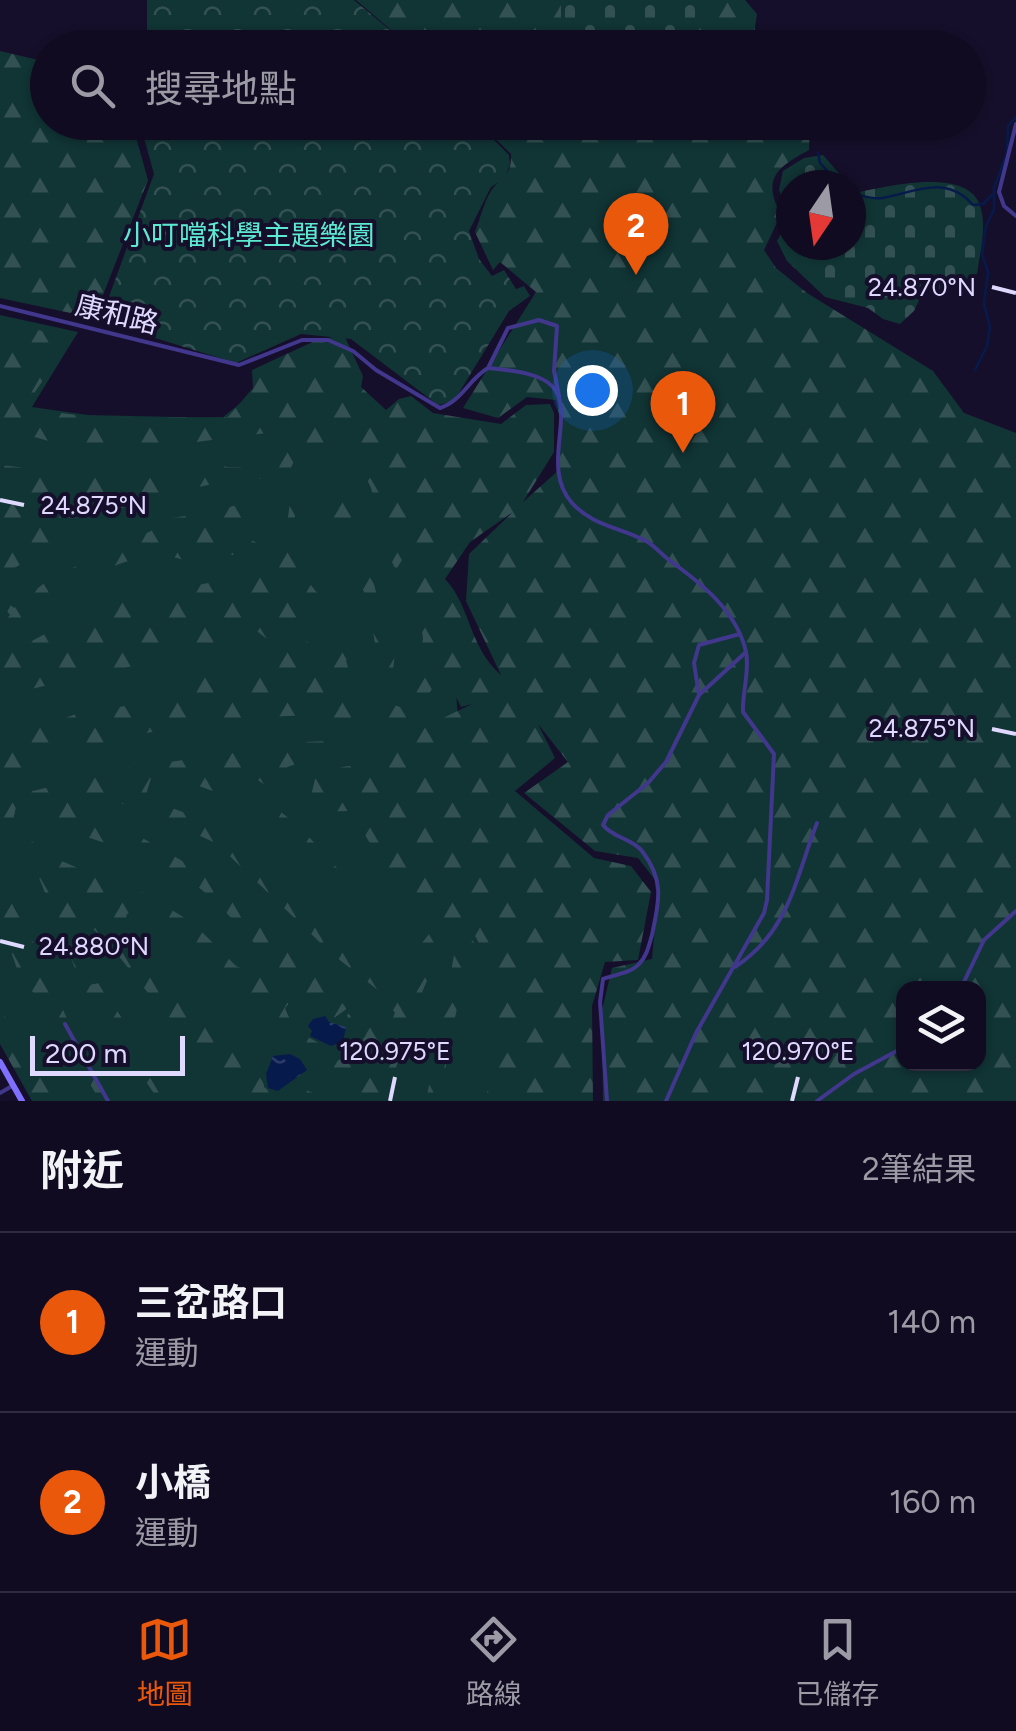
<!DOCTYPE html>
<html lang="zh-TW">
<head>
<meta charset="utf-8">
<style>
  body { margin:0; font-family:Figtree,"Noto Sans TC",sans-serif; background:#191429; color:#f1f3f6 }
  .controls { position:absolute; right:30px; bottom:30px; display:grid; overflow:hidden; border-radius:20px; box-shadow:0 2px 8px #0004 }
  .controls button { width:90px; height:90px; display:grid; place-items:center; padding:0; border:0; border-bottom:2px solid #302b3e; background:#100b20; color:#f1f3f6; font:50px sans-serif }
  .compass { position:absolute; left:776px; top:170px; width:90px; height:90px; border-radius:50%; background:#100b20; box-shadow:0 2px 8px #0004; rotate:193deg }
  .scale { position:absolute; left:30px; bottom:25px; width:155px; box-sizing:border-box; padding-left:10px; border:5px solid #e0d9ff; border-top:0; font-size:28px; line-height:35px; white-space:nowrap; color:#e0d9ff; -webkit-text-stroke:8px #160f2b; paint-order:stroke }
  .you { position:absolute; left:592px; top:390px; width:35px; height:35px; margin:-25px; border:8px solid #fff; border-radius:50%; background:#1a73e8; box-shadow:0 0 0 15px #1a73e833 }
  .badge { display:grid; place-items:center; width:65px; height:65px; border-radius:50%; background:#ea580c; color:#fff; font-size:32px; font-weight:700 }
  .pin { position:absolute; translate:-50% -82px; filter:drop-shadow(0 2px 5px #0008) }
  .pin::after { content:''; position:absolute; top:52px; width:35px; height:30px; background:inherit; clip-path:polygon(0 0,100% 0,50% 100%) }
  .list { margin:0; padding:0; list-style:none }
  h2 { display:flex; justify-content:space-between; align-items:center; height:130px; margin:0; padding:0 40px; font-size:42px }
  h2 small { font-size:32px; font-weight:400; color:#9c9ba5 }
  .list li { display:grid; grid-template-columns:65px 1fr auto; gap:30px; align-items:center; box-sizing:border-box; height:180px; padding:0 40px; border-top:2px solid #302b3e }
  .list b { display:block; font-size:38px; white-space:nowrap }
  .list p { margin:0; font-size:32px; white-space:nowrap; color:#9c9ba5 }
  .list em { font-size:32px; font-style:normal; color:#9c9ba5 }
  .icon { flex:none; width:55px; height:55px; fill:none; stroke:currentColor; stroke-width:2; stroke-linecap:round; stroke-linejoin:round }
  .map { position:relative; flex:none; width:1016px; height:1101px; overflow:hidden }
  .search { position:absolute; background:#100b20; box-shadow:0 2px 8px #0004; left:30px; right:30px; top:30px; height:110px; display:flex; align-items:center; gap:25px; box-sizing:border-box; padding:0 35px; border-radius:55px; color:#9c9ba5; font-size:38px }
  .sheet { height:490px; background:#100b20 }
  nav { display:flex; justify-content:space-around; align-items:center; box-sizing:border-box; height:140px; border-top:2px solid #302b3e; background:#100b20; font-size:28px; color:#9c9ba5 }
  nav a { display:grid; justify-items:center; gap:5px }
  nav .on { color:#ea580c }
  .map>svg:first-child { display:block }
</style>
</head>
<body>
<div class="map">
<svg width="1016" height="1101" viewBox="0 0 1016 1101">
  <defs>
    <pattern id="forest-firs" width="22" height="20" patternUnits="userSpaceOnUse" patternTransform="scale(2.5)"><rect width="22" height="20" fill="#113435"/><path d="M5 1l3.5 6h-7zM16 11l3.5 6h-7z" fill="#335153"/></pattern>
    <pattern id="cemetery-stones" width="16" height="16" patternUnits="userSpaceOnUse" patternTransform="scale(2.5)"><rect width="16" height="16" fill="#113435"/><path d="M2 7V4a2 2 0 0 1 4 0v3zM10 15v-3a2 2 0 0 1 4 0v3z" fill="#335153"/></pattern>
    <pattern id="park-crowns" width="20" height="18" patternUnits="userSpaceOnUse" patternTransform="scale(2.5)"><rect width="20" height="18" fill="#113435"/><path d="M2 6a3 3 0 1 1 6 0M12 15a3 3 0 1 1 6 0" fill="none" stroke="#335153"/></pattern>
    <pattern id="water-ripples" width="26" height="14" patternUnits="userSpaceOnUse" patternTransform="scale(2.5)"><rect width="26" height="14" fill="#071a4c"/><path d="M2 4q2-2 4 0t4 0M15 11q2-2 4 0t4 0" fill="none" stroke="#2b3b67"/></pattern>
  </defs>
  <rect width="100%" height="100%" fill="#160f2b"/>
  <polygon fill="#113435" points="0,315 78,332 32,407 88,415 222,418 254,392 363,453 431,551 454,665 458,719 508,931 515,1101 47,1101 0,1022"/>
  <g fill="url(#forest-firs)" fill-rule="evenodd">
    <polygon points="356,0 745,0 757,14 752,47 412,48"/>
    <polygon points="0,51 47,62 48,122 132,123 148,180 94,318 0,298"/>
    <path d="M479,123H810L809,150C778,167 761,178 781,214L764,250L776,268L807,293L933,371L964,413L1016,433V1101H603L602,1010L612,968L652,959L659,885L638,858L595,851L524,793L568,762L538,724L555,758L515,791L594,858L631,866L651,892L638,960L605,962L592,1006L593,1101H485L489,1085L491,1027L504,972L485,960L464,975L447,1056L442,1101H426L458,935L468,934L483,956C475,915 445,926 419,906C388,882 373,842 348,811L316,812L311,796L315,779L342,767L391,760L387,752L400,738L385,734C387,723 371,607 366,596C353,567 336,541 325,511L336,486L347,488L355,496L357,510L354,522L362,554L372,576L381,612L396,644L393,670L385,677L393,688L389,703L403,708L414,704L423,638L409,548L396,570L391,560L402,546V540L384,544L385,536L399,528L378,515L371,488L355,454L341,452L335,465L328,463L319,443L304,447C293,461 285,473 291,492L284,487L282,477L228,481L144,498L57,538L43,552L0,576V465L74,473L108,481L184,474L208,463L228,467L262,468L284,457L268,433C211,438 139,454 83,449C53,446 30,430 0,435V321L72,338L24,408L98,418L228,417L253,388L252,370L317,340L344,335L363,376L361,387L386,410L399,399L411,396L433,413L501,424L526,405L550,404L554,413V452L523,502L559,470L561,424L556,400L527,397L498,418L463,408L536,292L500,262L493,270L475,232C480,219 484,202 491,191C502,175 512,176 511,154ZM513,512L469,554L466,601L501,675C468,646 471,606 445,579L470,542ZM434,686L452,689L461,707L472,704L433,723L415,714ZM904,988H978V1064H904Z"/>
    <path d="M284,490L289,493C279,510 263,529 243,531V535L257,543L276,545L285,537L290,503L293,504L296,510L292,533L296,566L325,603L350,652L346,661L368,730C355,751 334,755 310,760L302,742L329,741L338,733L329,715C243,715 129,730 48,759C32,764 16,775 0,783V744L78,713L132,705L172,695L205,675L265,664L266,657L293,650L291,643L267,639L258,632L189,651L151,653L146,663L0,696V658L101,604L208,583L245,567L239,554L209,558L199,566C191,564 185,560 177,558C138,545 76,584 44,603L30,598L28,605L19,611L29,620L6,632L11,638L0,645V626L10,615L1,603L5,600L14,608L19,604L20,597L31,598L38,588L51,578L170,522L172,518L185,516L194,511L211,513ZM301,609C320,621 332,638 335,660H310L309,644L297,629L296,612Z"/>
    <path d="M300,743L309,760L287,767L285,780L304,778L301,791L283,796L238,768L223,774L224,792C278,787 328,860 361,895C378,914 397,932 417,949L434,928L449,940C419,986 402,1048 386,1101H251C221,1069 188,1039 159,1006C136,980 114,945 87,924L72,936L93,975L78,976L28,850V838L50,856L101,878L142,892L193,923L236,966L268,979L286,978L285,971L275,966C246,935 217,897 180,874C151,856 119,848 87,837C62,829 42,813 16,807L12,825L0,818V803L4,798L128,768ZM164,774C185,782 210,789 228,797C266,815 304,847 332,879C358,909 377,941 412,963L406,973L407,981L380,974L229,837L206,821L149,799L144,801L152,775ZM94,798L132,806L216,843L331,953L389,999L388,1003L395,1013L391,1022L368,1021L350,1013L347,1015L350,1026L359,1036C358,1054 359,1055 373,1067L369,1074L342,1059L336,1061C326,1035 298,1046 285,1008L296,996L316,1001L334,1018L348,1008L321,986L318,970C282,955 262,918 231,894C188,861 138,836 91,810L89,802ZM136,909L150,912L157,929L194,959L237,987L265,1017L338,1078V1087L326,1098L296,1086L289,1092L276,1096L264,1087L263,1077L271,1054L241,1040L159,962L130,947L122,934L127,914Z"/>
    <path d="M0,882L35,946L47,955C46,984 93,1076 113,1101H100L43,1004L20,977L0,921Z"/>
    <path d="M100,983C129,1031 153,1070 201,1101H159L82,986Z"/>
    <path d="M0,1007C11,1035 38,1055 52,1081L48,1090L55,1101H32L0,1044Z"/>
  </g>
  <g fill="url(#cemetery-stones)">
    <polygon points="561,0 703,0 697,47 585,47 561,29"/>
    <path d="M823,155L849,185H791V245H851V186L860,192C888,186 964,168 979,203C988,225 980,251 977,274L947,288L923,292L914,311L900,324L883,319L868,308L825,297L787,261L777,241L790,218L779,190L783,171L804,158Z"/>
  </g>
  <g fill="url(#park-crowns)">
    <polygon points="147,0 354,0 410,47 147,48"/>
    <polygon points="140,123 477,123 509,155 510,164 505,178 491,187 469,231 479,259 492,276 504,270 516,289 524,286 530,296 509,311 454,401 438,405 351,339 301,334 236,363 100,321 154,174"/>
  </g>
  <g fill="url(#water-ripples)">
    <polygon points="325,1016 329,1022 346,1027 343,1042 331,1046 310,1036 312,1031 308,1026 313,1019"/>
    <polygon points="290,1054 300,1059 307,1070 278,1091 268,1088 266,1074 273,1056"/>
  </g>
  <g fill="none" stroke-linecap="round" stroke-linejoin="round">
    <g stroke="#071a4c" stroke-width="2.5">
      <polyline points="818,153 820,163 840,185"/>
      <path d="M851,193C861,195 873,200 883,198C915,192 947,174 973,205L983,204L992,195"/>
      <polyline points="975,370 987,346 990,327 984,304 988,272 982,254 986,226 994,210 994,188 1007,153 1008,126 1016,117"/>
    </g>
    <g stroke="#41378d" stroke-width="4">
      <polyline points="1016,124 999,192 1004,206 1016,216"/>
      <path d="M0,306L239,365L302,340H328L353,351L376,370L440,408C462,401 469,379 488,368C507,370 540,372 553,387C576,414 540,467 572,503C593,526 619,527 646,541C655,546 661,554 669,560C701,583 737,611 746,652C750,671 742,693 743,712L774,754L767,900L764,913L696,1033L666,1101"/>
      <polyline points="489,366 508,328 539,320 557,326 554,371 559,396"/>
      <polyline points="699,695 694,663 699,645 740,634"/>
      <path d="M735,967C790,931 795,879 817,823"/>
      <polyline points="961,988 984,940 1016,911"/>
      <polyline points="65,1024 108,1101"/>
      <polyline points="0,1093 12,1086"/>
      <path d="M607,1101L600,1002L603,979C614,975 631,973 639,964C647,956 649,945 652,935C659,902 665,881 642,851C633,839 613,838 603,825L608,815L648,783L666,762L699,695L746,652"/>
      <polyline points="817,1101 854,1074 904,1047"/>
    </g>
    <polyline stroke="#7f70ff" stroke-width="6" points="0,1062 22,1101"/>
  </g>
  <path fill="none" stroke="#e0d9ff" stroke-width="4" d="M992,287L1016,293M0,500L24,505M992,729L1016,734M0,941L24,947M390,1101L395,1077M792,1101L798,1077"/>
  <g text-anchor="middle" dominant-baseline="central" stroke-width="8" stroke-linejoin="round" paint-order="stroke">
    <g font-size="28" fill="#5be9d1" stroke="#160f2b">
      <text x="249" y="235">小叮噹科學主題樂園</text>
    </g>
    <g font-size="28" fill="#e0d9ff" stroke="#160f2b">
      <text transform="translate(117 314) rotate(14)">康和路</text>
    </g>
  </g>
  <g font-size="25" text-anchor="middle" fill="#e0d9ff" stroke="#160f2b" stroke-width="8" stroke-linejoin="round" paint-order="stroke">
    <text x="922" y="296">24.870°N</text>
    <text x="94" y="514">24.875°N</text>
    <text x="922" y="737">24.875°N</text>
    <text x="94" y="955">24.880°N</text>
    <text x="395" y="1060">120.975°E</text>
    <text x="798" y="1060">120.970°E</text>
  </g>
</svg>
<div class="controls">
<button><svg class="icon" aria-label="layers" viewBox="0 0 24 24"><path d="M12 4l9 5-9 5-9-5zM3 14l9 5 9-5"/></svg></button>
</div>
<svg class="compass" viewBox="-18 -18 36 36"><path d="M0-13l5 13h-10z" fill="#e53935"/><path d="M0 13l5-13h-10z" fill="#9c9ba5"/></svg>
<div class="scale">200 m</div>
<div class="you"></div>
<div class="pin badge" style="left:683px;top:453px">1</div>
<div class="pin badge" style="left:636px;top:275px">2</div>
<div class="search"><svg class="icon" aria-label="search" viewBox="0 0 24 24"><circle cx="10" cy="10" r="6"/><path d="M15 15l6 6"/></svg>搜尋地點</div>
</div>
<section class="sheet">
<h2>附近<small>2筆結果</small></h2>
<ul class="list">
<li><span class="badge">1</span><div><b>三岔路口</b><p>運動</p></div><em>140 m</em></li>
<li><span class="badge">2</span><div><b>小橋</b><p>運動</p></div><em>160 m</em></li>
</ul>
</section>
<nav>
<a class="on"><svg class="icon" aria-label="map" viewBox="0 0 24 24"><path d="M3 6l6-2 6 2 6-2v14l-6 2-6-2-6 2zM9 4v14M15 6v14"/></svg>地圖</a>
<a><svg class="icon" aria-label="directions" viewBox="0 0 24 24"><path d="M12 3l9 9-9 9-9-9zM9 14v-3h6M13 9l2 2-2 2"/></svg>路線</a>
<a><svg class="icon" aria-label="saved" viewBox="0 0 24 24"><path d="M7 4h10v16l-5-4-5 4z"/></svg>已儲存</a>
</nav>
</body>
</html>
